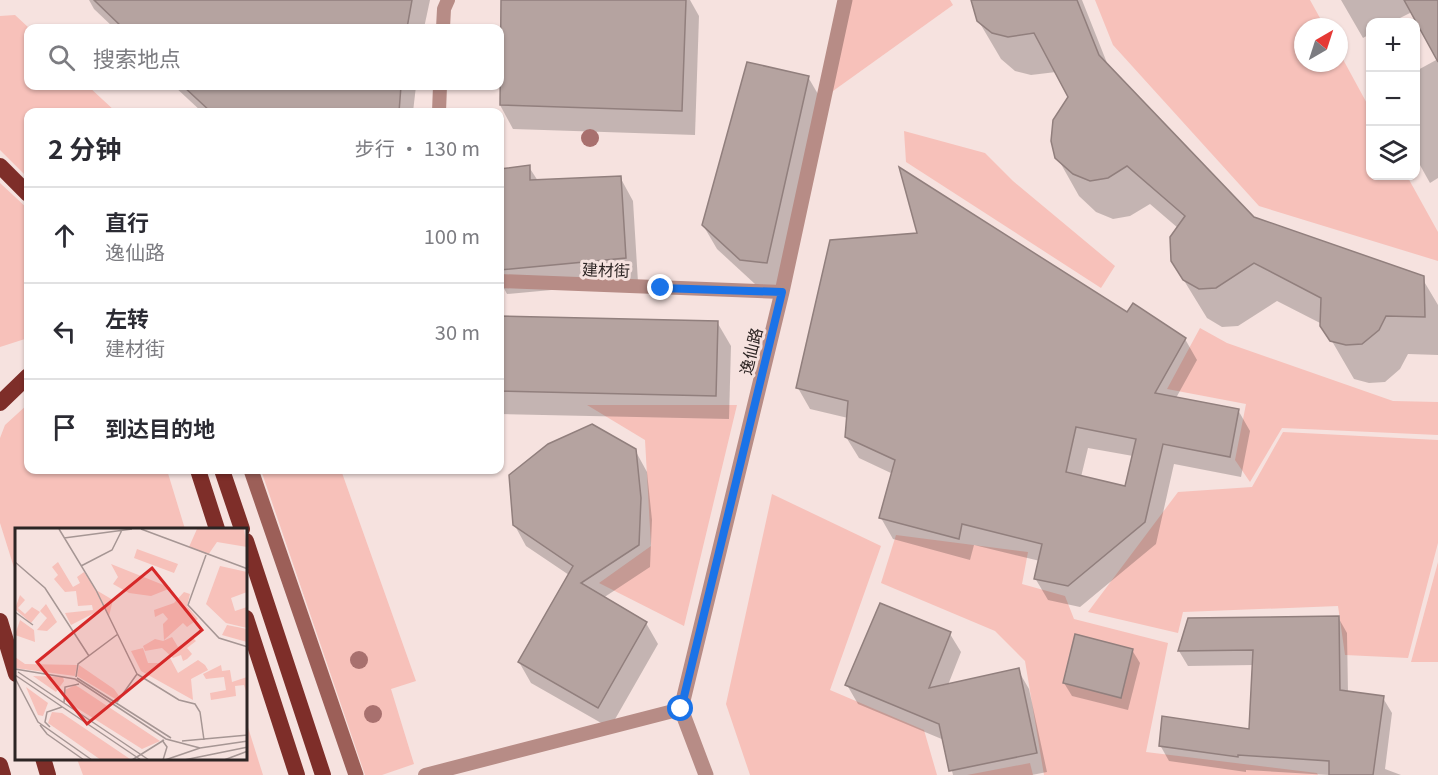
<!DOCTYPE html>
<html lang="zh">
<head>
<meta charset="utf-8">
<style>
  body { margin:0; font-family:Georgia,"Noto Sans SC",serif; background:#f7f7f7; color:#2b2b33 }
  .controls { position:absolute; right:18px; top:18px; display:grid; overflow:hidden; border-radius:12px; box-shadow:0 2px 4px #0004 }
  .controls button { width:54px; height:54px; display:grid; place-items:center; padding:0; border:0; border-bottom:2px solid #e1e1e2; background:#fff; color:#2b2b33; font:30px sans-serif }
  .compass { position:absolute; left:1294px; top:18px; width:54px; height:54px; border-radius:50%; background:#fff; box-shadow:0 2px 4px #0004; rotate:39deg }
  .stop { position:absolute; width:18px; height:18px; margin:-14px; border:4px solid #1a73e8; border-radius:50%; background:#fff }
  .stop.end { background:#1a73e8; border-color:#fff; box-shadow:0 2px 6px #0008 }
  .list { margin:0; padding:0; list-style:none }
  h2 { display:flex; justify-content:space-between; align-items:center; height:78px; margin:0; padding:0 24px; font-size:26px }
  h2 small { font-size:20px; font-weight:400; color:#7c7c81 }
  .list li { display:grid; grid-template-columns:39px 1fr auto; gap:18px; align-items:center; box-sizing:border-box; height:96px; padding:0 24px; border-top:2px solid #e1e1e2 }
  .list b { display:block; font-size:22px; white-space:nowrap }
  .list p { margin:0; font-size:20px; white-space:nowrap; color:#7c7c81 }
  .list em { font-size:20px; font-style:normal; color:#7c7c81 }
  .icon { flex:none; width:33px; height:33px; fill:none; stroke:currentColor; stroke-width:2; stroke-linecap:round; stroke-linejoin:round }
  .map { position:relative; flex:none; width:1438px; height:775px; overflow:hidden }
  .search { position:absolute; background:#fff; box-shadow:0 2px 4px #0004; left:24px; top:24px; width:480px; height:66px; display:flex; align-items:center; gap:15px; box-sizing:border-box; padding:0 21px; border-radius:12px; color:#7c7c81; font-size:22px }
  .panel { position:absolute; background:#fff; box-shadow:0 2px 4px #0004; left:24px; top:108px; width:480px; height:366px; border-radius:12px }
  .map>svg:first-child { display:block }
</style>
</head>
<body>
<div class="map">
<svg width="1438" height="775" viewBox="0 0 1438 775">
  <rect width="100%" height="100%" fill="#f6e2df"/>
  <g fill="#f7c1ba">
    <polygon points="846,0 950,0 953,5 826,96"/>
    <polygon points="1095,0 1310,0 1325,27 1303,27 1303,63 1339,63 1339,52 1370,109 1370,176 1407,176 1438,232 1438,261 1259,206 1113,45"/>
    <polygon points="15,15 29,28 28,86 88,86 116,112 28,112 28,178 0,150 0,16"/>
    <polygon points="904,131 985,153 1013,181 1115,266 1101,288 906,162"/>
    <polygon points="0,183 28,209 28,338 0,347"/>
    <polygon points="1200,328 1227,343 1393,401 1438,402 1438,435 1282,428 1250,482 1235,460 1246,404 1167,389"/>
    <polygon points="28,404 28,470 167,470 185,529 16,529 16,574 0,523 0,438 5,425"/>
    <polygon points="587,405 737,405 684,626 599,583 651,546 645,440"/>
    <polygon points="1283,432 1438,440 1438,543 1408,658 1345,655 1338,606 1183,612 1178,633 1088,612 1178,492 1252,487"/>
    <polygon points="261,470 341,470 416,681 391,689 414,764 382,775 365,775"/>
    <polygon points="772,494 881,546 830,690 924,730 937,775 750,775 726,704"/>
    <polygon points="896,535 1028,552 1022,584 1065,596 1074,619 1168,643 1146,752 1317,773 1318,775 1044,775 1025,661 995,631 881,583"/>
    <polygon points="1438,562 1438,662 1411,662"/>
    <polygon points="246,721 263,775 83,775 77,759 246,758"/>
    <polygon points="1030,763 1033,775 967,775"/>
  </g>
  <g fill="#0003" fill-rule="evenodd">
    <polygon points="89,0 430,0 424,28 114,28 94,9"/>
    <polygon points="503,0 690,0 699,16 695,135 513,129 500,105"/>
    <polygon points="973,0 1082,0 1109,68 1253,218 1422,278 1438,305 1438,355 1408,354 1400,369 1385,382 1369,383 1354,379 1322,324 1277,301 1238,326 1222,327 1207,318 1172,261 1178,228 1150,204 1130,216 1113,219 1096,212 1079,196 1057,157 1069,97 1056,72 1031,75 1015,71 1001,59 978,20"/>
    <polygon points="1341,0 1438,0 1438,59 1412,12 1392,22 1370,22 1370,34 1363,38"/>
    <polygon points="1438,59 1438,178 1430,183 1416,158 1416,71"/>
    <polygon points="808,77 822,101 780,287 755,284 717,249 703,225"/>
    <polygon points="174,86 416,86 413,112 202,112"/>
    <polygon points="529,167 538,181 620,177 633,201 638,282 507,294 500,281 500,170"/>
    <path d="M1128,314L1185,339L1197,360L1176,398L1238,410L1250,431L1241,477L1174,464L1156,544L1080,607L1048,600L1035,578L1040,561L974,545L970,560L893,539L881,518L893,474L859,458L846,437L848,418L810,409L798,388ZM1088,448L1133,456L1126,488L1081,477Z"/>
    <polygon points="500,317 717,322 731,346 729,419 500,414"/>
    <polygon points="635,450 647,472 652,520 650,567 603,598 646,623 658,644 610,728 531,683 519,662 569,575 526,546 514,524"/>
    <polygon points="1338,617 1347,633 1348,693 1383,698 1392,713 1385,769 1401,775 1329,775 1246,770 1246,772 1169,761 1160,745 1250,730 1254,665 1188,666 1179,651 1189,619"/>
    <polygon points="950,634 961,652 948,685 1018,670 1029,689 1047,772 1032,775 953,775 944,740 858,704 847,685"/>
    <polygon points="1132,650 1140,663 1128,710 1072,696 1064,683"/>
  </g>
  <g fill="#b5a3a0" stroke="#917f7d" stroke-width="1.5" fill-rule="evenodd">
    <polygon points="94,0 412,0 407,28 123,28"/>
    <polygon points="501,0 686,0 682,111 500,105"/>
    <polygon points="971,0 1077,0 1099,55 1254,217 1424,276 1425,317 1386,316 1379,330 1362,344 1346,345 1330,341 1320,326 1321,298 1254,263 1216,288 1199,289 1183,280 1171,261 1170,237 1185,216 1127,166 1108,178 1090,181 1073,174 1055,158 1051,141 1053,120 1068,97 1034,33 1008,37 992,33 977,21"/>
    <polygon points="1404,0 1438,0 1438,62"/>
    <polygon points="747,62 809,76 767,263 740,260 702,225"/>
    <polygon points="183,86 401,86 399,112 211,112"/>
    <polygon points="530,165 530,180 621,176 626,258 500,270 500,169"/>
    <path d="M899,167L1127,312L1133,303L1186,338L1155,393L1239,409L1230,457L1163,444L1145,522L1068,586L1034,579L1042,544L962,524L959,539L879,518L895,460L845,437L848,401L796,388L830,240L917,233ZM1076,427L1136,439L1125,486L1066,472Z"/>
    <polygon points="500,316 718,321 716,396 500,391"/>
    <polygon points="592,424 636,449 641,498 639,545 581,583 647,622 598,708 518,662 573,566 513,525 509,475 548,444"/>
    <polygon points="880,603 951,632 929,688 1019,668 1037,753 949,771 939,724 845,685"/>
    <polygon points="1339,616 1340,690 1384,696 1373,775 1329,775 1329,761 1238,755 1238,757 1159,746 1162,716 1249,729 1253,650 1178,651 1188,618"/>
    <polygon points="1075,634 1133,649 1121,698 1063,683"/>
  </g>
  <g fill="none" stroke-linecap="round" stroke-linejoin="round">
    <g stroke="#b78c86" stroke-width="14">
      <polyline points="443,28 444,9 448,0"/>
      <polyline points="439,112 440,86"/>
      <polyline points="500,281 782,292"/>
      <polyline points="425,775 681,709"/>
    </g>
    <polyline stroke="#b78c86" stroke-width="15" points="706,775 681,709 782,292 845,0"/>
    <polyline stroke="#9c5f58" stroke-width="15" points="251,470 356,775"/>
    <g stroke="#7e2e29" stroke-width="16">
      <polyline points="0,166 28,194"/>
      <polyline points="0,403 28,376"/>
      <polyline points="198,470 217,529"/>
      <polyline points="222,470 242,529"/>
      <polyline points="246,541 323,775"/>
      <polyline points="246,618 297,775"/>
      <polyline points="0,621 16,674"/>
      <polyline points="43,758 48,775"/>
      <polyline points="0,765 3,775"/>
    </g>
  </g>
  <g fill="#a8706e">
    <circle cx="590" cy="138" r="9"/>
    <circle cx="359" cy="660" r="9"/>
    <circle cx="373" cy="714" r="9"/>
  </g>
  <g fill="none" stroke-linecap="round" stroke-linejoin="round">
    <polyline stroke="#1a73e8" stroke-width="8" points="661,288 782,292 681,709"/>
  </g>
  <g text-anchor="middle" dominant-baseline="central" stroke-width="6" stroke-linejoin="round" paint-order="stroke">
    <g font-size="16" fill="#2d2524" stroke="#f6e2df">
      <text transform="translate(606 269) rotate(2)">建材街</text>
      <text transform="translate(750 351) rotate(-76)">逸仙路</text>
    </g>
  </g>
  <g transform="translate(15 528)">
    <rect width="232" height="232" fill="#f6e2df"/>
    <path d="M182,1H229L232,19L202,14L193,27L174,19ZM122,21L163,36L159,45L119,30ZM43,34L58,59L65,55L62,49L69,44L81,62L98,72L94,88L89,80L56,97L50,85L78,82L77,77L63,78L61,63L50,64L39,51L43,47L37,39ZM96,36L156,60L136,68L114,65L98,56L103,49ZM205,38L232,44V64L216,70L220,83L232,79V100L211,95L191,76ZM169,64L175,66L172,78L183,91L172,99L168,95L149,112L148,96L153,91L148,85L140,89L139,82L159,75ZM5,67L10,72L3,80L10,86L17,79L25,84L16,95L0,81ZM31,76L42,94L32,103L22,102L32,90L25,83ZM5,92L19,102L20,114L0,107ZM212,97L232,101V114L207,107ZM157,109L163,119L178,110L181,113L172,120L177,126L172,131L168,133L166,127L158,130L147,120L130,123L128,118L140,111L148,113ZM128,120L133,135H148L154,128L163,145L183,132L190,137L193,142L176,151L178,172L126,143L116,123ZM0,129L10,136L62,137L60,148L0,140ZM64,137L99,161L104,168L102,172L62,148ZM206,137L207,143L215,142L217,154L232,149V166L229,157L220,158L221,168L196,172L195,165L211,162L209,149L191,151L188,146ZM18,148L48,149L49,153L41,164ZM60,157L65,160L145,213L127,221L51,173L50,162ZM11,159L33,175L28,188L23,187ZM37,184L47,185L115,231L86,232L33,195Z" fill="#f7c1ba"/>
    <path fill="none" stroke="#a69694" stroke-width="1.5" d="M44,1L81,62L122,146M126,1L233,41M49,10L117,1M191,27L173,77L204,110L233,119M0,34L30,60L74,128M66,38L97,22L107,2M0,84L18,97M0,141L60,151L151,211L185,220M3,144L134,232M122,146L164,172L180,176L185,184L189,212M0,147L126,232M61,149L63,136L103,106M0,150L23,194L77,232M62,150L156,210M102,174L122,146M49,175L50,159L64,156M25,197L32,206L69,232M35,199L30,194L32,184L47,179M147,212L152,219L148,232M167,213L233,207M117,232L149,212M150,232L185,220L233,213M169,232L233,219M209,232L233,223"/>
    <path fill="#d62828" fill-opacity="0.15" stroke="#d62828" stroke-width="3" d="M137,40L187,102L72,196L22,134Z"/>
    <rect width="232" height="232" fill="none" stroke="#2d2524" stroke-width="3"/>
  </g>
</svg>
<div class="controls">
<button>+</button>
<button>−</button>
<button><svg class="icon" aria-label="layers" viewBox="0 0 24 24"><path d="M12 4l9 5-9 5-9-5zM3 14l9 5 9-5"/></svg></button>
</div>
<svg class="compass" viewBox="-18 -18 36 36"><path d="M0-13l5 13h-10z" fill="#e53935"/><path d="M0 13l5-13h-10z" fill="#7c7c81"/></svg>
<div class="stop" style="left:681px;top:709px"></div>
<div class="stop end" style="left:661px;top:288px"></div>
<div class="search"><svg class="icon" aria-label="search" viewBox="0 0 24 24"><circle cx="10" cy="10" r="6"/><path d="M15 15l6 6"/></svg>搜索地点</div>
<section class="panel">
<h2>2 分钟<small>步行 · 130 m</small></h2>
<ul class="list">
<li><svg class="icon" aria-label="ahead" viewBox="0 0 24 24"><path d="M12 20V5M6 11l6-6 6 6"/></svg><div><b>直行</b><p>逸仙路</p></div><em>100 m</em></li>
<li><svg class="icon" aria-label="left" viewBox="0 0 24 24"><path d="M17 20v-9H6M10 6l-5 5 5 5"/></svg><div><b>左转</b><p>建材街</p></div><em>30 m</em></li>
<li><svg class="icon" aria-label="arrive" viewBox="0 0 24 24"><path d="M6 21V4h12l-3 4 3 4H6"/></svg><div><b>到达目的地</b></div></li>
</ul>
</section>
</div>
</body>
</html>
